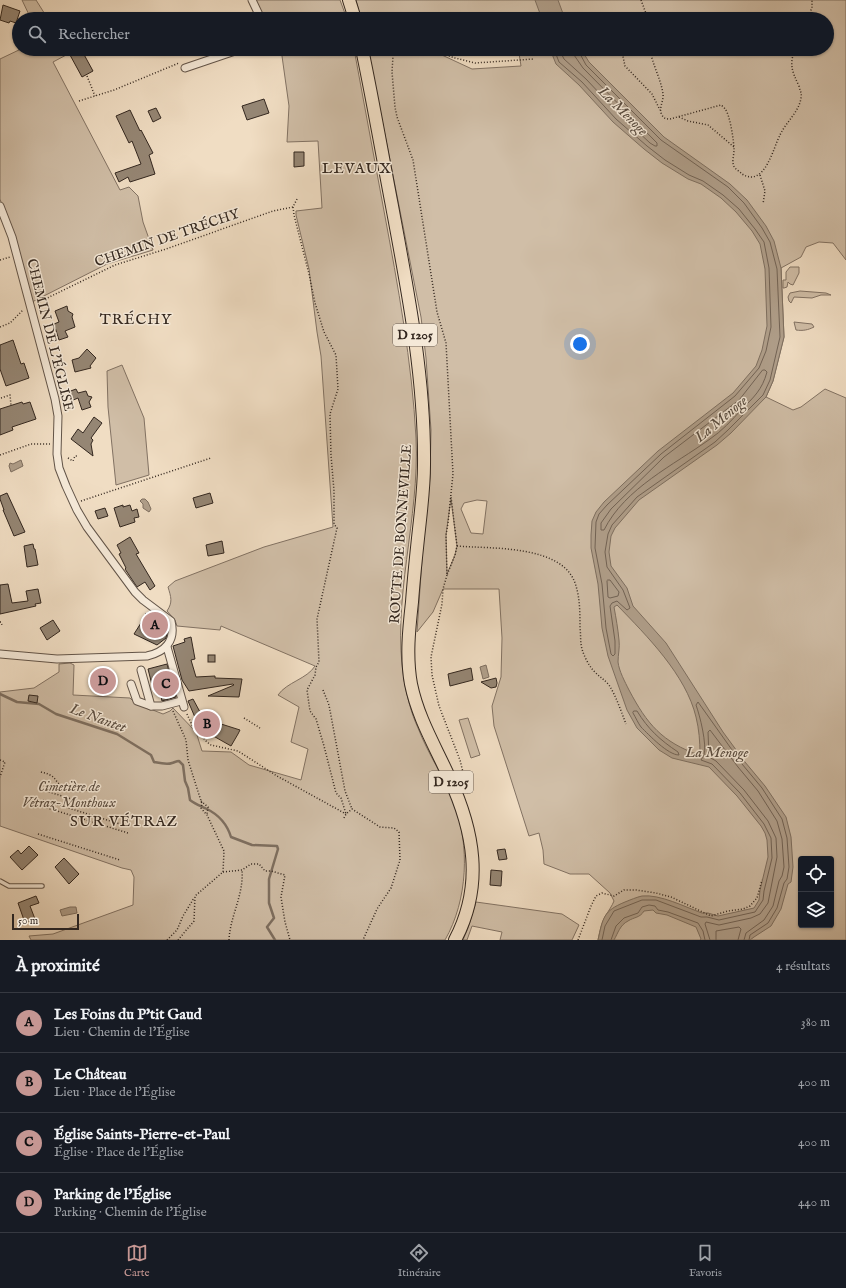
<!DOCTYPE html>
<html lang="fr">
<head>
<meta charset="utf-8">
<style>
  body { margin:0; font-family:"IM FELL English",serif; background:#242831; color:#f1f3f6 }
  .controls { position:absolute; right:12px; bottom:12px; display:grid; overflow:hidden; border-radius:4px; box-shadow:0 1px 3px #0004 }
  .controls button { width:36px; height:36px; display:grid; place-items:center; padding:0; border:0; border-bottom:1px solid #363941; background:#171b24; color:#f1f3f6; font:20px sans-serif }
  .scale { position:absolute; left:12px; bottom:10px; width:67px; box-sizing:border-box; padding-left:4px; border:2px solid #33271f; border-top:0; font-size:11px; line-height:14px; white-space:nowrap; color:#33271f; -webkit-text-stroke:3px #f5e9d8; paint-order:stroke }
  .you { position:absolute; left:580px; top:344px; width:14px; height:14px; margin:-10px; border:3px solid #fff; border-radius:50%; background:#1a73e8; box-shadow:0 0 0 6px #1a73e833 }
  .badge { display:grid; place-items:center; width:26px; height:26px; border-radius:50%; background:#c59692; color:#111; font-size:13px; font-weight:700 }
  .pin { position:absolute; translate:-50% -50%; border:2px solid #fff; box-shadow:0 1px 4px #0006 }
  .list { margin:0; padding:0; list-style:none }
  h2 { display:flex; justify-content:space-between; align-items:center; height:52px; margin:0; padding:0 16px; font-size:17px }
  h2 small { font-size:13px; font-weight:400; color:#9ea1a6 }
  .list li { display:grid; grid-template-columns:26px 1fr auto; gap:12px; align-items:center; box-sizing:border-box; height:60px; padding:0 16px; border-top:1px solid #363941 }
  .list b { display:block; font-size:15px; white-space:nowrap }
  .list p { margin:0; font-size:13px; white-space:nowrap; color:#9ea1a6 }
  .list em { font-size:13px; font-style:normal; color:#9ea1a6 }
  .icon { flex:none; width:22px; height:22px; fill:none; stroke:currentColor; stroke-width:2; stroke-linecap:round; stroke-linejoin:round }
  .map { position:relative; flex:none; width:846px; height:940px; overflow:hidden }
  .search { position:absolute; background:#171b24; box-shadow:0 1px 3px #0004; left:12px; right:12px; top:12px; height:44px; display:flex; align-items:center; gap:10px; box-sizing:border-box; padding:0 14px; border-radius:22px; color:#9ea1a6; font-size:15px }
  .sheet { height:292px; background:#171b24 }
  nav { display:flex; justify-content:space-around; align-items:center; box-sizing:border-box; height:56px; border-top:1px solid #363941; background:#171b24; font-size:11px; color:#9ea1a6 }
  nav a { display:grid; justify-items:center; gap:2px }
  nav .on { color:#c59692 }
  .map>svg:first-child { display:block }
</style>
</head>
<body>
<div class="map">
<svg width="846" height="940" viewBox="0 0 846 940">
  <rect width="100%" height="100%" fill="#f0ddc3"/>
  <filter id="stains"><feTurbulence type="fractalNoise" baseFrequency=".005" numOctaves="4"/><feColorMatrix values="0 0 0 0 .2 0 0 0 0 .09 0 0 0 0 .02 0 0 0 .5 -.17"/></filter>
  <radialGradient id="worn" r=".72"><stop offset=".6" stop-color="#630" stop-opacity="0"/><stop offset="1" stop-color="#630" stop-opacity=".3"/></radialGradient>
  <g fill="#d0bea7" stroke="#827263" fill-rule="evenodd">
    <polygon points="22,0 36,0 48,19 31,19"/>
    <polygon points="256,0 340,0 347,19 264,19"/>
    <path d="M356,0H846V260L833,243L819,242L806,247L801,257L781,268L784,337L773,381L766,397L793,410L801,407L825,389L846,398V940H598C600,931 601,923 606,915C609,910 612,906 614,901L610,893L589,874H570L544,864L543,850L539,833L529,836L494,726L492,706L501,677L502,638L499,589H443L433,612L417,632L423,545L430,478L431,430L426,358L421,317L368,49H429L472,69L521,66L519,53L515,49H827V19H361ZM451,499L457,546L455,555L447,574L446,535ZM477,500L487,501L483,534L471,533L461,509L464,503ZM801,859H831V925H801Z"/>
    <polygon points="21,49 67,49 70,53 53,62 120,190 129,187 138,196 143,222 153,250 107,264 32,302 13,236 0,199 0,59"/>
    <path d="M281,49H354C364,103 374,157 384,211C398,286 412,362 416,438C420,518 391,601 404,680C407,696 411,713 418,728C428,754 444,777 454,803C470,845 468,900 445,940H31L29,936L53,934L133,905L134,877L131,870L122,868L0,826V692L34,688L59,672V664L70,663L74,665L73,695L130,698L135,703L163,714L170,711L173,708L196,732L202,751L231,752L249,765L301,780L308,749L291,742L299,707L278,695C287,682 307,679 315,666L221,626L220,630L177,626L175,620L167,611C173,602 171,597 168,587L175,581L264,547L333,527L321,356L317,332L309,269L296,215V211L322,208L318,141L287,142L289,106Z"/>
    <polygon points="790,267 799,267 799,273 793,285 790,284 788,282 787,287 784,288 783,288 783,280 786,280 786,272"/>
    <polygon points="800,291 826,293 831,295 821,295 812,298 794,297 791,303 789,301 788,297 790,293"/>
    <path d="M794,322L812,324L814,327C808,330 803,331 796,330Z"/>
    <polygon points="122,365 144,418 149,475 116,485 108,407 107,371"/>
    <polygon points="468,718 480,755 471,758 459,720"/>
    <polygon points="476,902 562,914 579,925 572,940 500,940 502,932 472,926 467,940 463,940 468,928"/>
  </g>
  <g fill="#b09f8b" stroke="#7e6f60" fill-rule="evenodd">
    <polygon points="535,0 558,0 565,19 542,19"/>
    <path d="M550,49H581L589,62L664,137L730,184L747,200L766,226L774,241L781,268L784,337L773,381L766,397L731,433L717,445L639,500L615,528L611,536L609,552L611,566L627,588L633,606L666,643L723,732L745,762L765,786L786,817L791,837L793,867L791,882L788,884L781,909L771,926L754,937L750,940H700L701,939L696,927L667,915L656,913L653,910L644,911C640,918 634,917 628,921C620,925 618,933 614,940H598C603,918 603,911 625,902C630,900 637,897 642,896C660,894 685,907 702,913H708L718,916L754,908L759,900L760,890L768,857L767,840L765,833L761,826L737,796L709,767L672,758L659,750L637,728L627,710L608,656L602,628L598,584L591,548V535L592,521L596,512L604,502L658,451L733,393L756,366L762,350L767,326L765,269L760,244L752,231L736,212L721,198L701,184L688,179L662,163L644,149L613,122L579,85L556,64ZM617,605C647,636 686,675 696,717C699,729 700,742 700,754L699,755C662,742 647,724 629,690C625,682 619,671 618,662C618,655 620,647 619,640C618,629 616,618 614,607Z"/>
    <polygon points="21,460 23,466 11,472 9,466 10,463 13,464"/>
    <polygon points="142,499 145,499 148,502 151,509 149,512 143,508 143,504 140,501"/>
    <polygon points="486,665 489,677 483,679 480,667"/>
    <polygon points="70,907 76,907 77,913 62,916 60,910"/>
  </g>
  <g fill="none" stroke-linecap="round" stroke-linejoin="round">
    <g stroke="#726355" stroke-width="1">
      <polyline points="554,49 559,62 582,82 616,119 647,146 665,160 689,175 703,181 723,195 739,209 755,229 764,242 769,268 771,327 766,351 759,368 735,396 661,454 607,505 599,514 596,522 595,548 602,584 606,628 611,654 613,656 615,654 615,641 610,606 612,603 617,601 627,610 630,608 623,590 607,567 605,552 608,534 612,525 637,497 715,442 728,430 763,395 770,380 780,337 777,269 770,242 762,228 744,203 728,187 661,140 586,65 579,52 578,49"/>
      <polyline points="559,49 564,59 586,79 620,115 650,143 655,146 657,146 657,143 583,68 574,55 573,49"/>
      <path d="M763,370H765L767,372C762,390 754,397 741,410C732,420 722,431 710,439C674,465 625,488 604,530H601V523L611,509L664,457L739,400Z"/>
      <polygon points="608,580 610,580 619,592 618,596 610,598 608,597 607,581"/>
      <path d="M634,711H637C648,729 660,740 678,752L679,755C668,755 649,735 641,727C638,723 636,718 633,713Z"/>
      <path d="M602,940L605,926L614,911L642,900H656L701,917H707L719,920L755,912L763,900L764,891L772,858L771,838L764,824L740,793L712,764L701,760C702,758 703,757 704,755C707,744 700,716 696,705L698,702L742,764L762,788L782,819L787,838L789,867L787,879L784,883L777,908L768,923L750,935L749,940"/>
      <polyline points="611,940 616,926 624,918 638,913 642,907 649,905 655,906 658,910 668,912 698,923 703,931 705,940"/>
      <polyline points="710,940 705,924 706,922 719,925 751,918 760,914 768,903 777,857 776,838 768,821 744,790 716,761 709,757 708,732 710,730 738,767 758,791 777,821 782,839 784,867 782,876 779,881 773,906 764,920 746,933 744,940"/>
      <polyline points="716,940 716,931 739,927 741,929 738,940"/>
    </g>
    <path stroke="#7e6f60" stroke-width="2.5" d="M0,694L17,702L39,704L56,714L117,734L151,755L154,762C159,763 167,765 172,763C175,762 177,761 179,761L183,765L185,781L188,788L190,800C195,804 201,806 207,809C219,815 227,824 231,837L252,845L277,846L278,849L269,879V903L274,918L267,927L275,940"/>
  </g>
  <g fill="#958674" stroke="#33271f">
    <polygon points="3,5 20,11 16,23 10,21 9,23 0,20"/>
    <polygon points="81,49 93,71 82,77 70,55"/>
    <polygon points="264,99 269,113 247,120 242,106"/>
    <polygon points="156,108 161,118 153,122 148,111"/>
    <polygon points="130,110 140,131 141,130 153,153 149,155 155,174 130,182 128,177 119,182 115,173 141,164 132,141 129,143 116,116"/>
    <polygon points="294,152 304,152 304,166 294,167"/>
    <polygon points="67,306 68,311 73,314 72,317 75,327 65,331 68,337 59,340 54,324 59,322 55,311"/>
    <polygon points="13,340 21,364 24,363 29,378 6,386 0,369 0,345"/>
    <polygon points="87,349 96,358 90,366 91,368 75,372 72,360 79,358"/>
    <polygon points="76,389 78,393 86,391 88,396 92,397 89,402 91,407 82,410 78,398 71,401 68,392"/>
    <polygon points="22,402 23,404 30,402 36,419 12,427 13,430 0,435 0,409"/>
    <polygon points="94,417 102,423 91,438 93,440 91,444 93,456 71,439 78,429 83,433"/>
    <polygon points="7,493 25,532 14,536 3,510 4,510 0,499 0,496"/>
    <polygon points="210,493 213,503 196,508 193,498"/>
    <polygon points="123,505 123,507 130,505 132,511 137,509 139,517 134,518 135,522 120,527 114,508"/>
    <polygon points="105,508 108,516 98,519 95,511"/>
    <polygon points="130,537 139,553 136,554 155,586 150,590 145,582 137,587 125,569 126,568 119,554 121,553 117,545"/>
    <polygon points="222,541 224,553 208,556 206,545"/>
    <polygon points="33,544 34,549 35,549 38,565 27,567 24,546"/>
    <polygon points="8,584 12,603 28,601 26,591 38,589 41,603 35,604 36,606 0,614 0,585"/>
    <polygon points="148,612 166,624 167,634 166,638 157,645 134,634"/>
    <polygon points="53,620 60,631 47,640 40,628"/>
    <polygon points="191,637 195,659 191,660 196,677 215,676 215,678 242,679 239,697 208,696 234,685 233,684 189,691 182,680 173,646 185,642 184,639"/>
    <rect x="208" y="655" width="7" height="7"/>
    <polygon points="167,664 176,697 162,701 158,683 152,685 148,669"/>
    <polygon points="471,668 473,680 450,686 448,674"/>
    <polygon points="496,678 497,683 496,687 491,688 481,682"/>
    <polygon points="29,695 38,696 37,703 28,701"/>
    <polygon points="193,699 207,725 211,717 219,721 218,723 240,730 238,734 231,746 194,725 197,722 188,701"/>
    <polygon points="29,846 38,855 22,870 10,857 18,850 21,854"/>
    <polygon points="505,849 507,859 499,860 497,850"/>
    <polygon points="64,858 79,874 69,884 55,867"/>
    <polygon points="491,870 502,871 501,886 490,885"/>
    <polygon points="36,896 39,903 30,906 35,919 25,923 18,903"/>
  </g>
  <g fill="none" stroke-linecap="round" stroke-linejoin="round">
    <defs>
      <polyline id="lane" points="0,881 9,886 42,886"/>
      <g id="street">
        <polyline points="252,0 261,19"/>
        <polyline points="185,68 241,49"/>
        <path d="M0,206L12,237L55,399L58,416L57,454L59,468L66,486L77,510L87,527L135,592L143,600L171,621C176,641 165,652 147,656L57,659L0,654"/>
        <polyline points="167,647 184,707"/>
        <polyline points="141,670 151,706 162,706 181,701"/>
        <polyline points="131,684 137,701 151,706"/>
      </g>
      <g id="primary">
        <polyline points="349,0 355,19"/>
        <path d="M362,49C373,101 382,154 392,206C408,292 425,378 424,465C424,483 422,502 420,520C417,547 414,575 412,602C409,629 406,657 411,684C418,718 435,746 449,777C474,831 484,885 455,940"/>
      </g>
    </defs>
    <use href="#lane" stroke="#625448" stroke-width="5.5"/>
    <use href="#street" stroke="#625448" stroke-width="9"/>
    <use href="#primary" stroke="#33271f" stroke-width="14"/>
    <g stroke="#33271f" stroke-width="1.5" stroke-dasharray="1 2" stroke-linecap="butt">
      <polyline points="641,0 648,19"/>
      <polyline points="587,19 592,19"/>
      <polyline points="808,19 812,7 812,0"/>
      <polyline points="395,49 393,56 392,72 395,107 397,117 413,160 437,312 446,343 453,474 448,523 446,535 447,575 455,555 457,546 451,497"/>
      <polyline points="429,49 455,58 475,63 534,59"/>
      <polyline points="454,49 456,49"/>
      <polyline points="619,49 622,52 625,66 652,94 660,110"/>
      <path d="M650,49C652,64 661,79 663,94C664,101 658,109 662,115C664,119 667,119 670,119L721,105C722,106 724,107 725,109C730,114 734,142 734,150C734,156 731,163 735,168C737,170 740,172 742,174C765,188 773,148 780,135C786,122 799,112 801,98C802,93 800,91 799,86C792,71 789,65 795,49"/>
      <polyline points="87,76 95,96"/>
      <polyline points="79,101 114,90 179,63"/>
      <polyline points="679,117 688,121 708,125 734,147"/>
      <polyline points="760,175 765,191 763,204"/>
      <polyline points="297,199 293,207 294,215 309,274 315,303 324,332 336,355 338,389 330,414 331,455 334,491 334,524 337,528 317,619 319,662 316,667 315,675 307,690 310,711 316,719 324,746 336,793 341,798 346,814"/>
      <polyline points="0,260 10,257"/>
      <polyline points="37,303 115,265 166,249 273,211 293,207"/>
      <polyline points="0,327 10,323 23,310"/>
      <polyline points="1,398 10,395 11,405"/>
      <polyline points="0,455 31,444 50,444"/>
      <polyline points="68,458 73,461 75,456 77,456"/>
      <polyline points="81,501 211,458"/>
      <path d="M457,546C490,549 565,544 576,586C580,599 580,614 580,628C581,635 580,642 582,649C584,656 588,664 593,670C598,676 604,679 609,685C616,696 621,711 626,724"/>
      <polyline points="447,575 443,589 442,604 431,657 432,675 439,706 460,760 468,793"/>
      <polyline points="145,617 146,613"/>
      <polyline points="0,622 1,622 2,625"/>
      <polyline points="323,690 329,705 345,791 352,809"/>
      <polyline points="173,711 186,740 188,760 202,804 201,808 207,815 224,851 223,872 195,896 194,921 178,940"/>
      <polyline points="187,714 192,725 207,742 211,745 238,751 277,776 346,814"/>
      <polyline points="244,718 260,728"/>
      <polyline points="0,760 5,762 0,777"/>
      <path d="M41,772C44,773 47,773 50,775C55,777 57,783 61,786C72,794 88,793 97,784"/>
      <polyline points="46,791 91,805"/>
      <polyline points="43,800 123,825"/>
      <polyline points="201,801 208,807 207,814"/>
      <polyline points="41,806 128,833"/>
      <polyline points="344,818 346,814 352,809 380,827 394,828 399,832 400,860 391,888 377,909 363,940"/>
      <polyline points="38,834 120,860"/>
      <polyline points="223,872 242,870 251,864 259,864 265,871 271,871 285,875 281,897 285,922 290,940"/>
      <polyline points="167,940 177,930 183,916 194,898"/>
      <path d="M229,940C230,916 244,895 242,870"/>
      <polyline points="578,940 591,906 596,896 602,893 614,896 624,890 636,890 656,893 671,897 711,916 728,911 743,909 750,906 757,898 762,880"/>
    </g>
    <use href="#lane" stroke="#f5e9d8" stroke-width="3.5"/>
    <use href="#street" stroke="#f5e9d8" stroke-width="7"/>
    <use href="#primary" stroke="#f0ddc3" stroke-width="12"/>
  </g>
  <g text-anchor="middle" dominant-baseline="central" stroke-width="3" stroke-linejoin="round" paint-order="stroke">
    <g fill="#f5e9d8" stroke="#6d6156" stroke-width="1">
      <rect x="393" y="324" width="44" height="22" rx="3"/>
      <rect x="429" y="771" width="44" height="22" rx="3"/>
    </g>
    <g font-size="13" font-weight="bold" fill="#33271f">
      <text x="415" y="335">D 1205</text>
      <text x="451" y="782">D 1205</text>
    </g>
    <g font-size="14" fill="#33271f" stroke="#f5e9d8">
      <text transform="translate(167 238) rotate(-19)">CHEMIN DE TRÉCHY</text>
      <text transform="translate(50 335) rotate(76)">CHEMIN DE L'ÉGLISE</text>
      <text transform="translate(401 534) rotate(-86)">ROUTE DE BONNEVILLE</text>
    </g>
    <g font-size="14" font-style="italic" fill="#5a4d41" stroke="#f5e9d8">
      <text x="69" y="787">Cimetière de<tspan x="69" dy="16">Vétraz-Monthoux</tspan></text>
    </g>
    <g font-size="15" font-style="italic" fill="#584b3f" stroke="#f5e9d8">
      <text transform="translate(623 111) rotate(45)">La Menoge</text>
      <text transform="translate(721 419) rotate(-40)">La Menoge</text>
      <text transform="translate(98 718) rotate(20)">Le Nantet</text>
      <text x="717" y="752">La Menoge</text>
    </g>
    <g font-size="15" letter-spacing="1" fill="#33271f" stroke="#f5e9d8">
      <text x="357" y="168">LEVAUX</text>
      <text x="136" y="319">TRÉCHY</text>
      <text x="124" y="821">SUR VÉTRAZ</text>
    </g>
  </g>
  <rect width="100%" height="100%" filter="url(#stains)"/>
  <rect width="100%" height="100%" fill="url(#worn)"/>
</svg>
<div class="controls">
<button><svg class="icon" aria-label="locate" viewBox="0 0 24 24"><circle cx="12" cy="12" r="6"/><path d="M12 2v4M12 18v4M2 12h4M18 12h4"/></svg></button>
<button><svg class="icon" aria-label="layers" viewBox="0 0 24 24"><path d="M12 4l9 5-9 5-9-5zM3 14l9 5 9-5"/></svg></button>
</div>
<div class="scale">50 m</div>
<div class="you"></div>
<div class="pin badge" style="left:155px;top:625px">A</div>
<div class="pin badge" style="left:207px;top:724px">B</div>
<div class="pin badge" style="left:166px;top:684px">C</div>
<div class="pin badge" style="left:103px;top:681px">D</div>
<div class="search"><svg class="icon" aria-label="search" viewBox="0 0 24 24"><circle cx="10" cy="10" r="6"/><path d="M15 15l6 6"/></svg>Rechercher</div>
</div>
<section class="sheet">
<h2>À proximité<small>4 résultats</small></h2>
<ul class="list">
<li><span class="badge">A</span><div><b>Les Foins du P'tit Gaud</b><p>Lieu · Chemin de l'Église</p></div><em>380 m</em></li>
<li><span class="badge">B</span><div><b>Le Château</b><p>Lieu · Place de l'Église</p></div><em>400 m</em></li>
<li><span class="badge">C</span><div><b>Église Saints-Pierre-et-Paul</b><p>Église · Place de l'Église</p></div><em>400 m</em></li>
<li><span class="badge">D</span><div><b>Parking de l'Église</b><p>Parking · Chemin de l'Église</p></div><em>440 m</em></li>
</ul>
</section>
<nav>
<a class="on"><svg class="icon" aria-label="map" viewBox="0 0 24 24"><path d="M3 6l6-2 6 2 6-2v14l-6 2-6-2-6 2zM9 4v14M15 6v14"/></svg>Carte</a>
<a><svg class="icon" aria-label="directions" viewBox="0 0 24 24"><path d="M12 3l9 9-9 9-9-9zM9 14v-3h6M13 9l2 2-2 2"/></svg>Itinéraire</a>
<a><svg class="icon" aria-label="saved" viewBox="0 0 24 24"><path d="M7 4h10v16l-5-4-5 4z"/></svg>Favoris</a>
</nav>
</body>
</html>
